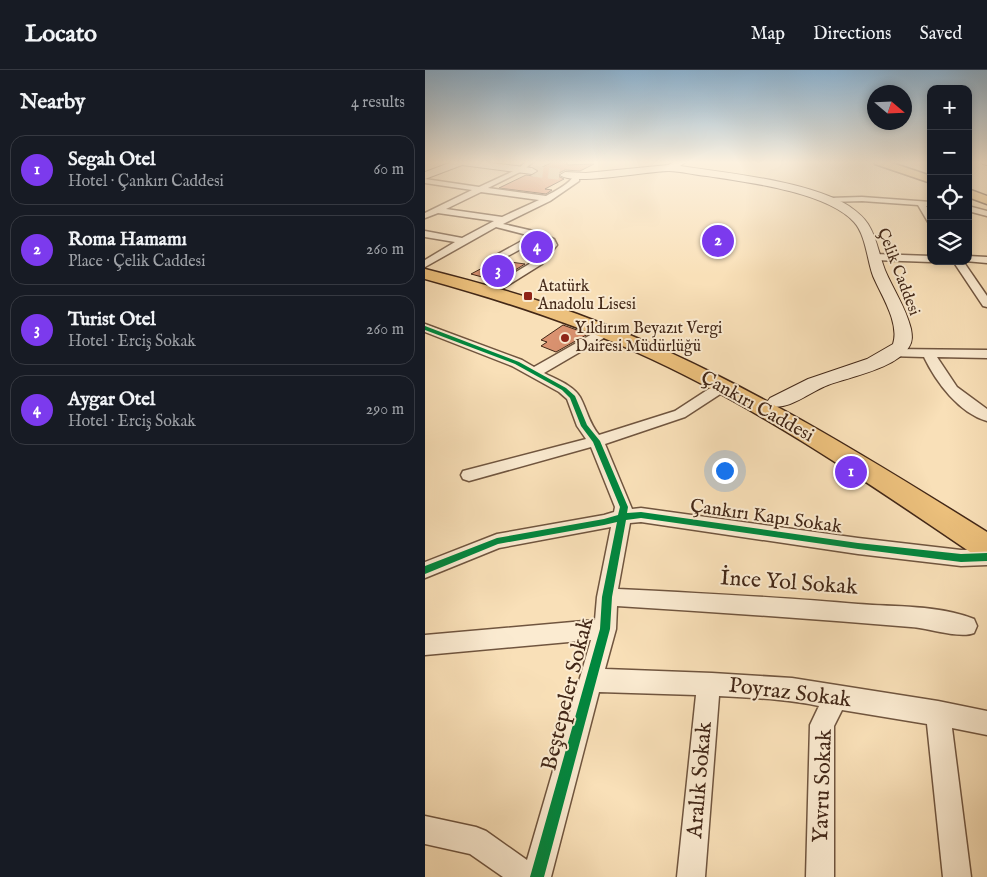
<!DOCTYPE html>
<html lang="en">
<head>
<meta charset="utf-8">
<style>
  body { margin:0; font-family:"IM FELL English",serif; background:#242831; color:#f1f3f6 }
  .controls { position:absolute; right:15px; top:15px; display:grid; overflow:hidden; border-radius:10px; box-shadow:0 2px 8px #0003 }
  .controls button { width:45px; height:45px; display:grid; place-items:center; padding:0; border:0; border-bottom:1px solid #363941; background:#171b24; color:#f1f3f6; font:25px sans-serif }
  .compass { position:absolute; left:442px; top:15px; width:45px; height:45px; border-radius:50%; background:#171b24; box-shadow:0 2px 8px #0003; rotate:109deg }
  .you { position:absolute; left:299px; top:400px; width:18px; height:18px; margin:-12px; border:4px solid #fff; border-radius:50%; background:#1a73e8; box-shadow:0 0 0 8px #1a73e833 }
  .badge { display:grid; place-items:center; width:32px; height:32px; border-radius:50%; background:#7c3aed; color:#fff; font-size:16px; font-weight:700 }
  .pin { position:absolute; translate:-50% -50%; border:2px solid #fff; box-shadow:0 1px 5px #0006 }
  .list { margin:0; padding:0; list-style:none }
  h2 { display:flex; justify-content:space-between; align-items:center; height:65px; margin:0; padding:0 20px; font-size:21px }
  h2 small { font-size:16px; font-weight:400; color:#9ea1a6 }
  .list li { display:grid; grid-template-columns:32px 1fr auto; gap:15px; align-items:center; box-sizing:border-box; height:70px; margin:0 10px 10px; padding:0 10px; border:1px solid #363941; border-radius:15px }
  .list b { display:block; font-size:19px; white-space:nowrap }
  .list p { margin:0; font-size:16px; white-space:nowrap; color:#9ea1a6 }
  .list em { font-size:16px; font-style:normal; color:#9ea1a6 }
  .icon { flex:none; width:28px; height:28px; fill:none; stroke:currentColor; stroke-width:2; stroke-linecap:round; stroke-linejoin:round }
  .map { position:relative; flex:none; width:562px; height:807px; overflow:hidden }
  header { display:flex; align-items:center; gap:30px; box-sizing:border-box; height:70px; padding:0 25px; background:#171b24; border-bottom:1px solid #363941 }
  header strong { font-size:24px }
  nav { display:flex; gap:28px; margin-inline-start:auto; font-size:18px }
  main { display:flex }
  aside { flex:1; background:#171b24 }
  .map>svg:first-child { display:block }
</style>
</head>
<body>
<header>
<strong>Locato</strong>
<nav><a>Map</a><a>Directions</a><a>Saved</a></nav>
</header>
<main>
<aside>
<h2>Nearby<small>4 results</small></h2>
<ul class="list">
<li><span class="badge">1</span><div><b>Segah Otel</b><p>Hotel · Çankırı Caddesi</p></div><em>60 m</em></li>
<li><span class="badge">2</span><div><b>Roma Hamamı</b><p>Place · Çelik Caddesi</p></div><em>260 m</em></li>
<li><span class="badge">3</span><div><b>Turist Otel</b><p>Hotel · Erciş Sokak</p></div><em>260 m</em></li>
<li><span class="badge">4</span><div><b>Aygar Otel</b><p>Hotel · Erciş Sokak</p></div><em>290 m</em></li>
</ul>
</aside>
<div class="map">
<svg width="562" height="807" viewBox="0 0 562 807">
  <rect width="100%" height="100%" fill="#f9e0b8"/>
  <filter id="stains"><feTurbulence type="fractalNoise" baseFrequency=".004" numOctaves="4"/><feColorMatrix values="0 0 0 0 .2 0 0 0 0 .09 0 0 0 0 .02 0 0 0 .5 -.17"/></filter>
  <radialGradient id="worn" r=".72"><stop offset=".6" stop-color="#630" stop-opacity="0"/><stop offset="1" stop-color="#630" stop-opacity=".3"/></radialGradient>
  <g fill="#da9270" stroke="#422717">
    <polygon points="128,92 142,92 142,95 169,94 155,101 140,100 134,103 133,106 139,109 120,119 127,120 121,124 74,118 101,105 108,106 114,102 113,99"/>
    <polygon points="78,191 100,194 72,211 46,204 63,195 71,195"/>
    <polygon points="138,255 163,264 131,282 116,276 122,272 116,270"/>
  </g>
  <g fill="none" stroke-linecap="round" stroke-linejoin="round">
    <polyline stroke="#d4bb98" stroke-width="11" stroke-dasharray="11 5.5" stroke-linecap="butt" points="107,101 140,105"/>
    <defs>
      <g id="street">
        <path d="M101,92H108L97,101L63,118L121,126C130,121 145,114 149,105L154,106V111L125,131L78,154L117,163L129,169L132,175L117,194L77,219H69L68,217L69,215L111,190L122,175V172L114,169L70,193H64V189L106,166L71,157L0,197V190L30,172L0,167V161L37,168L69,151L13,143L0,148V143L47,120L0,113V109L54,117L93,99ZM56,122L114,130L77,147L21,139Z"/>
        <polygon points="437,127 506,132 506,136 501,136 506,143 506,152 503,152 493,135 437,131 404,132 400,130 404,128"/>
        <polygon points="543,136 562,141 562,146 543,141"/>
        <polygon points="449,184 506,186 506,191 509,191 506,192 449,190 446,189 444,187"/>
        <polygon points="543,186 562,187 562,193 540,191 543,191"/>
        <polygon points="528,191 538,191 562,226 562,237 558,236"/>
        <path d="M0,254L97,290L109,297L176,259H184L186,262L184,265L119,303C130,309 148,315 155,327C162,340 164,353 174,365L250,341L293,313H303L305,316L303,319L260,347L180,374L207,439L216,438L433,468L536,480L562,479V495L536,496L433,484L216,452L205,453L193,519C273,523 353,527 433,534C471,537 514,535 549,549L552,556L549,563C535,569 503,558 486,557C388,549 290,542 192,536L191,559L180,599L287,603L367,608L513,631L562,641V665L527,658L546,807H518L502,654L417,640L409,656V807H381L385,655L394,636C362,629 328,628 294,626L280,807H252L271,625L174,622L126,807H78L45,784L0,774V746L51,757L61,761L102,790L166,570L0,585V565L170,550L172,527L186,457L74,478L0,508V492L72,464L179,445L189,442L190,437L166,377L44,411L38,409L36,405L38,401L161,369L152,356L142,329L134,322L87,296L0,262Z"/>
        <path d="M467,279L562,280V288L512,287L532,317L562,339V351C534,343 511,312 499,287L463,286L461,283L463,280Z"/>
      </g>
      <g id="secondary">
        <polygon points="27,92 59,92 107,98 112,101 107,104 37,95 0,109 0,102"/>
        <path d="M249,92H261L255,96C302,103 384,111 424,136C431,141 438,146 443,154C452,168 454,185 460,200C468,219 481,238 486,259C487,265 488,271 484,277C472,298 425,307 403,315C386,321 364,341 345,336L342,332L345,328L383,309L442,289L468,274C475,253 456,225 448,206C442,190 441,165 429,152C402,122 321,112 282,106C269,105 256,101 244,101C224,101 147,116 135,105L140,102L161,103L243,95Z"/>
        <polygon points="556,92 562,92 562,95 558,94"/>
      </g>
      <g id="primary">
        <polygon points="449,92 464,92 506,106 506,113 450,94"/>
        <polygon points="543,119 562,126 562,134 543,127"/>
        <path d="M0,199C51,212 103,226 152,244C298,298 431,380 562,462V489L551,486C442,412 332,336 211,282C142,251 72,229 0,209Z"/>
      </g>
    </defs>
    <use href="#street" stroke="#70553f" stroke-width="3"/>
    <use href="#secondary" stroke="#422717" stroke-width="2"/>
    <use href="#primary" stroke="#422717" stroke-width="3"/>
    <use href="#street" fill="#fbebd1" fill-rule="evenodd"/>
    <use href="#secondary" fill="#fbebd1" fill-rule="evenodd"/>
    <use href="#primary" fill="#ecc07c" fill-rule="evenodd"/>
    <defs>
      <polygon id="cycleway" points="0,256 94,292 141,318 150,326 162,355 175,371 203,437 202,443 216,442 433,473 536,484 562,483 562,491 536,492 433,479 216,448 201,450 187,527 185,559 119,807 105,807 175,559 177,527 192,452 179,455 73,474 0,504 0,496 72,468 179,449 193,445 195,437 168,372 156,356 145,328 137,320 90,294 0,260"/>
    </defs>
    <use href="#cycleway" stroke="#fbebd1" stroke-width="3"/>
    <use href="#cycleway" fill="#00873e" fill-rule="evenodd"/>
  </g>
  <linearGradient id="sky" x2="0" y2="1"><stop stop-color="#8db6d6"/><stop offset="0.45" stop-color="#fcf1df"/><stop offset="1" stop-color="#fcf1df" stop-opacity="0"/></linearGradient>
  <rect width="562" height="205" fill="url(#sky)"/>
  <g fill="#8f2418" stroke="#fbebd1" stroke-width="2">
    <rect x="98" y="221" width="10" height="10" rx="2.5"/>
    <circle cx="140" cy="268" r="5"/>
  </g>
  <g text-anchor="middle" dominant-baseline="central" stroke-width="4" stroke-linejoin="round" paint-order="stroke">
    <g font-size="16" fill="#422717" stroke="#fbebd1">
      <text transform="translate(473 202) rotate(69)">Çelik Caddesi</text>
    </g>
    <g font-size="16" fill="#422717" stroke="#fbebd1" text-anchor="start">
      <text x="113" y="217">Atatürk<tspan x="113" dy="18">Anadolu Lisesi</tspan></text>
      <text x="150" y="259">Yıldırım Beyazıt Vergi<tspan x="150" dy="18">Dairesi Müdürlüğü</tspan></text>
    </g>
    <g font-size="19" fill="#422717" stroke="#fbebd1">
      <text transform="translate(332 337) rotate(29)">Çankırı Caddesi</text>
      <text transform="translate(341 447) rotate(8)">Çankırı Kapı Sokak</text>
    </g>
    <g font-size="22" fill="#422717" stroke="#fbebd1">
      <text transform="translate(364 513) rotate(4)">İnce Yol Sokak</text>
      <text transform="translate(365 623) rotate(7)">Poyraz Sokak</text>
      <text transform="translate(143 624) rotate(-76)">Beştepeler Sokak</text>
      <text transform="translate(275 710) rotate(-85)">Aralık Sokak</text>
      <text transform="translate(398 716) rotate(-88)">Yavru Sokak</text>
    </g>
  </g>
  <rect width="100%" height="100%" filter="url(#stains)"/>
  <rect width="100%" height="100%" fill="url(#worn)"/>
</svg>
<div class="controls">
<button>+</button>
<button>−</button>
<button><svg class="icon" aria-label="locate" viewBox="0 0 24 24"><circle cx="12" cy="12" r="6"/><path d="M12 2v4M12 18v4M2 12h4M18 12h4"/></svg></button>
<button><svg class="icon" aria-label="layers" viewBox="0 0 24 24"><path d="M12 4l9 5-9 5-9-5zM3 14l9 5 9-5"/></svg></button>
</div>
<svg class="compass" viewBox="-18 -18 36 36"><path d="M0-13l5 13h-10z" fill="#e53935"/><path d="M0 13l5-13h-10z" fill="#9ea1a6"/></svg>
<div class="you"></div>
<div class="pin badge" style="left:426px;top:402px">1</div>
<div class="pin badge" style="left:293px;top:171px">2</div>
<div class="pin badge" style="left:73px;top:201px">3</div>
<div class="pin badge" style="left:112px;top:177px">4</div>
</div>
</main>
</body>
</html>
